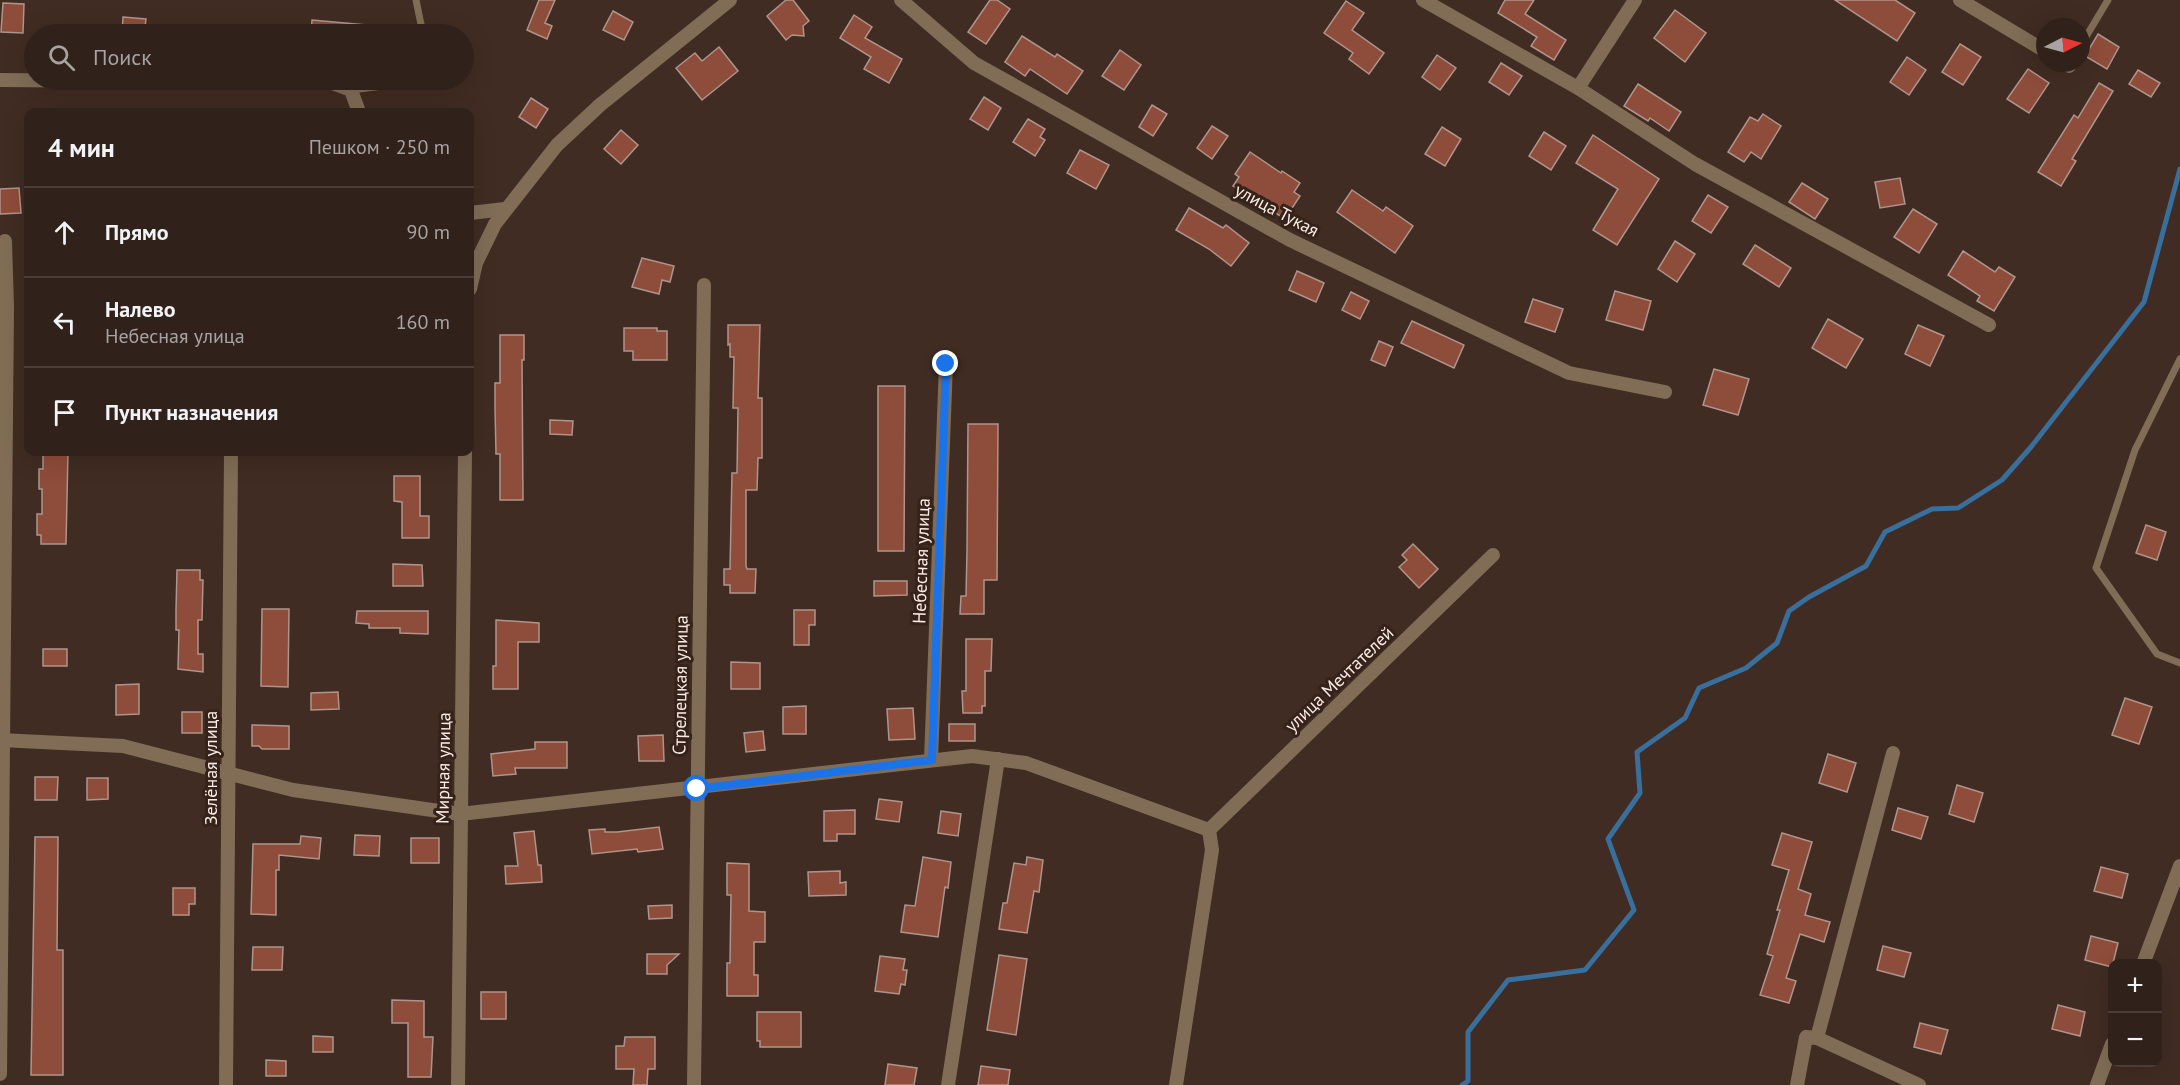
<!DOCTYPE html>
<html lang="ru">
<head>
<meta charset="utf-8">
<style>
  body { margin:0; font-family:"PT Sans",sans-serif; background:#382923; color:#f1f3f6 }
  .controls { position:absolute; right:18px; bottom:18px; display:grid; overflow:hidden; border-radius:12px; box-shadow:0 6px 24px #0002 }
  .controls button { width:54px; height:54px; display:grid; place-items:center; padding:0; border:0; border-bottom:2px solid #4b3e39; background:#30211a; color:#f1f3f6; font:30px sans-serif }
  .compass { position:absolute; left:2036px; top:18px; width:54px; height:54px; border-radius:50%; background:#30211a; box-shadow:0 6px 24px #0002; rotate:84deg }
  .stop { position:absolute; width:18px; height:18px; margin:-14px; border:4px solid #1a73e8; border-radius:50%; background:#fff }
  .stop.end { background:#1a73e8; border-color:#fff; box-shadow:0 2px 6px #0008 }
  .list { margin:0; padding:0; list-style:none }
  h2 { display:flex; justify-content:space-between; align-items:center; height:78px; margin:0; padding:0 24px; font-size:26px }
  h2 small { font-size:20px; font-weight:400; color:#a8a3a2 }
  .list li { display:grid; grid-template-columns:39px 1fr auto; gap:18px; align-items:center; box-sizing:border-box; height:90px; padding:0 24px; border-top:2px solid #4b3e39 }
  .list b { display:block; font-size:22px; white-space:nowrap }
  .list p { margin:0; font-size:20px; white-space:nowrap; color:#a8a3a2 }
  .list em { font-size:20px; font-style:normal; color:#a8a3a2 }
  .icon { flex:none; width:33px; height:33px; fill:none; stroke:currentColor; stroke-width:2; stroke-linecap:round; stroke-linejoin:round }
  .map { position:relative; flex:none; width:2180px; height:1085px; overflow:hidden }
  .search { position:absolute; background:#30211a; box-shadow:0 6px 24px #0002; left:24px; top:24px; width:450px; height:66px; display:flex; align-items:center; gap:15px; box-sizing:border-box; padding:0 21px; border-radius:33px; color:#a8a3a2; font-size:22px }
  .panel { position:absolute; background:#30211a; box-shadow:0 6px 24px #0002; left:24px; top:108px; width:450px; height:348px; border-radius:12px }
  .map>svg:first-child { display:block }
</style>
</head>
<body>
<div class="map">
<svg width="2180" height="1085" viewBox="0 0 2180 1085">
  <rect width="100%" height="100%" fill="#402c22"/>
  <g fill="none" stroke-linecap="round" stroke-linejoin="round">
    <polyline stroke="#386f9d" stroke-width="5" points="1462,1085 1468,1081 1468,1032 1508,980 1585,970 1634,910 1608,839 1640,793 1637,752 1685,718 1699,688 1746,668 1777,643 1789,611 1809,597 1866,566 1885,532 1932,509 1958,508 2002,480 2031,447 2144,302 2180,169"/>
  </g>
  <g fill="#8e4c3a" stroke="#af948c" stroke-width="1.5">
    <polygon points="539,0 555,0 545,23 552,26 547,39 527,30"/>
    <polygon points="786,0 793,0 809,21 803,26 804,36 792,35 786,40 767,16"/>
    <polygon points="990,0 997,0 1010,9 986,44 968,32"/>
    <polygon points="1505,0 1534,0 1525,14 1566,40 1554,60 1531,46 1537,37 1498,13"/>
    <polygon points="1835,0 1895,0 1915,13 1897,41"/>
    <polygon points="1346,1 1364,13 1352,30 1384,53 1369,74 1349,59 1353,53 1324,33"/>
    <polygon points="3,3 24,4 23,33 1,32"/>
    <polygon points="1675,10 1706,33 1685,62 1654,38"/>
    <polygon points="613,11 633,22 624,40 603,30"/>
    <polygon points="854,15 872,27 865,38 902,59 889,83 864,69 871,57 840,38"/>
    <polygon points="123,17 146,19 144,34 122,34"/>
    <polygon points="312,20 366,25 365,34 311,34"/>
    <polygon points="2098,34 2119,47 2107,69 2085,56"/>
    <polygon points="1022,36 1055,57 1057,54 1083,71 1067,94 1030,69 1025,76 1005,62"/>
    <polygon points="1960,44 1981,57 1963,85 1942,72"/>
    <polygon points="719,47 738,71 702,100 676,68 695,53 702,61"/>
    <polygon points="1120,50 1141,65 1124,90 1102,76"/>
    <polygon points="1437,55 1456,68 1440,90 1422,77"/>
    <polygon points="1907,57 1926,70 1909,95 1890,82"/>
    <polygon points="1501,63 1522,76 1509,95 1489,82"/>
    <polygon points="2028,69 2049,83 2029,113 2007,99"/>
    <polygon points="2138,70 2160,83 2151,97 2129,84"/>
    <polygon points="2099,83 2113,91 2072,159 2076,161 2061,186 2038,172 2074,115 2078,118"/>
    <polygon points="1638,84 1681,112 1669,131 1650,118 1648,121 1624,106"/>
    <polygon points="984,97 1001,108 988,130 970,119"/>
    <polygon points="531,98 548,109 536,128 519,117"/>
    <polygon points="1152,105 1167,114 1153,136 1139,127"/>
    <polygon points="1763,114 1781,126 1761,159 1751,152 1744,162 1728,152 1750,117 1758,121"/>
    <polygon points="1028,119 1045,129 1040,137 1045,140 1035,156 1013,142"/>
    <polygon points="1212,126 1228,136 1212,159 1197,148"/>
    <polygon points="1442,127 1461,139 1445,166 1425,154"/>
    <polygon points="621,130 638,145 621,164 604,149"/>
    <polygon points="1544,132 1566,146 1551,170 1529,156"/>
    <polygon points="1593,135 1659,179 1617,245 1593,230 1618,189 1576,163"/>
    <polygon points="1080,150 1109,165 1096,189 1067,173"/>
    <polygon points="1250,152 1281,173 1282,171 1300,183 1294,192 1300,196 1285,219 1233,186 1239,177 1235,174"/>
    <polygon points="1900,178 1905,204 1880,208 1875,182"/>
    <polygon points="1802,183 1828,199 1815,219 1789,202"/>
    <polygon points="19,188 21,213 0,214 0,189"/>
    <polygon points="1352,190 1383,211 1386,207 1413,226 1395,253 1337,212"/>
    <polygon points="1708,195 1728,207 1711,233 1692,221"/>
    <polygon points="1189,208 1223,228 1226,225 1249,243 1231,266 1209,249 1176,230"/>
    <polygon points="1913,209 1937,224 1919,253 1894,237"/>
    <polygon points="1675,241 1695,254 1677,282 1658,269"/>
    <polygon points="1755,245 1791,268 1779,287 1743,264"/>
    <polygon points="1963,251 1995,272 1999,267 2015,277 1994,311 1977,301 1980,296 1948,275"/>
    <polygon points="642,258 674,266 670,282 662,280 659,294 632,287"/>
    <polygon points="1297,271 1324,283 1316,302 1289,290"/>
    <polygon points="1615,291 1651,301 1643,330 1606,320"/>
    <polygon points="1351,292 1369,301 1360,319 1342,310"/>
    <polygon points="1533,299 1563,309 1555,332 1525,322"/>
    <polygon points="1828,319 1863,339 1846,368 1812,348"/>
    <polygon points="1412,321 1464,345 1454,368 1401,343"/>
    <polygon points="728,325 760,325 758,398 762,398 762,458 758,458 757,490 746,490 746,566 747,569 756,569 755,593 730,593 730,585 724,585 724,569 730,569 732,473 737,473 738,408 733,408 734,357 730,357 730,344 728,345"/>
    <polygon points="1918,325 1944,336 1930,366 1905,354"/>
    <polygon points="624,328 657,328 657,331 667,331 667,360 633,360 633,351 624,351"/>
    <polygon points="500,335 524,335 524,360 522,360 523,500 500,500 500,454 496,454 495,408 495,383 500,383"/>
    <polygon points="1379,341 1393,347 1385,366 1371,360"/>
    <polygon points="1714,369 1749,379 1738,415 1703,405"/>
    <polygon points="878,386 905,386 904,551 878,551"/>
    <polygon points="550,420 573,421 572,435 550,434"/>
    <polygon points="968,424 998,424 997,580 984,580 984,614 960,614 961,596 966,596 967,551"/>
    <polygon points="43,452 68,452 66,544 41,544 41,535 37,535 37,514 42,514 42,489 39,489 39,469 43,469"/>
    <polygon points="394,476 420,476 420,516 429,516 429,538 402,538 402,502 394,501"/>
    <polygon points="2146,525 2166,532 2157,560 2136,553"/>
    <polygon points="1413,544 1438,569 1419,588 1399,567 1407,560 1402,555"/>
    <polygon points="393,564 422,565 423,586 393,586"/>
    <polygon points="177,570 200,570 200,580 203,580 202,620 198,620 198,654 203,654 203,672 178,669 179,630 176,630 176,610"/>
    <polygon points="874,581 907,581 907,595 874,596"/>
    <polygon points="262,609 289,609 288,687 261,686"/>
    <polygon points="794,610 815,610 815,625 809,625 809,645 794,645"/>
    <polygon points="357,611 428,611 428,634 400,633 400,628 369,628 369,624 356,623"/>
    <polygon points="496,620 539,623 539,642 518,642 518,689 493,689 493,666 496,666"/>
    <polygon points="966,639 992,639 991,671 985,671 985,706 982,706 982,713 963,713 962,691 966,691"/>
    <rect x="43" y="649" width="24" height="17"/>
    <polygon points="731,662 760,663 760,689 731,689"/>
    <polygon points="139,684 139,714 116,715 116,685"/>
    <polygon points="338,692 339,709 311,710 311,693"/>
    <polygon points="2125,698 2152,707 2139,744 2112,735"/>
    <polygon points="806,706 806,734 783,734 783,707"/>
    <polygon points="913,708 915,739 889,740 887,709"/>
    <rect x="182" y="712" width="20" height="21"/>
    <rect x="949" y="724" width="26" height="17"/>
    <polygon points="252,725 289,726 289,749 262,749 259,746 252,746"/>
    <polygon points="763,731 765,750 746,752 744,733"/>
    <polygon points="663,735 664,761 639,761 638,736"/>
    <polygon points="535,742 567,742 567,768 515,768 516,774 493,776 491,754 535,749"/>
    <polygon points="1828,754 1856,763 1847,792 1819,783"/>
    <polygon points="35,777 58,777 57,800 35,800"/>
    <polygon points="87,778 108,778 108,799 87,800"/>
    <polygon points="1957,785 1983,793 1974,822 1949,814"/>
    <polygon points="879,799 902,802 899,822 876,819"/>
    <polygon points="1898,808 1928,817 1921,839 1892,830"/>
    <polygon points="855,810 855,834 837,834 837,841 824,841 824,811"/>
    <polygon points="941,811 961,814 958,836 938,833"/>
    <polygon points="659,827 663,849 638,852 637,849 592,854 589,830 605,829 605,832 617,832"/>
    <polygon points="534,831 538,865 541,865 542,882 506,884 505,866 518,866 514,833"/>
    <polygon points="1782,833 1812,842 1798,889 1811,894 1805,915 1830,922 1824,942 1800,934 1786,978 1796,981 1789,1003 1760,995 1773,956 1767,954 1780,910 1777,910 1789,870 1772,865"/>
    <polygon points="355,835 380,836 379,856 354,855"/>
    <polygon points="301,836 321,838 319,859 279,855 279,870 276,870 276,915 251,914 253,844 300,844"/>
    <polygon points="35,837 58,837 57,950 63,950 63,1075 31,1075"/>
    <rect x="411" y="838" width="28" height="25"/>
    <polygon points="923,857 951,862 948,888 945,887 938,937 901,932 905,905 915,906"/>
    <polygon points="1027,857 1043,860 1039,892 1034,891 1027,933 999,929 1003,903 1007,903 1014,863 1026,865"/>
    <polygon points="727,863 749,864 749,911 765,912 765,942 754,942 754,975 758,975 758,996 727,996 727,963 730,963 731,895 727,895"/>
    <polygon points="2101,867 2128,874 2122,898 2094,891"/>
    <polygon points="840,871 840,883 846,882 846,895 809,896 808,872"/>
    <polygon points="173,888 195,888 195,904 189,904 189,915 173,915"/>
    <polygon points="672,905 672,918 649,919 648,906"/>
    <polygon points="2091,936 2118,943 2112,967 2085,960"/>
    <polygon points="1883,946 1911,953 1904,977 1877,970"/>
    <polygon points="253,947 283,947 282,970 252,970"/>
    <polygon points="647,954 679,954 667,965 667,974 647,974"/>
    <polygon points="999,955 1027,959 1016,1035 987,1030"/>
    <polygon points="880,956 905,959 903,970 907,970 905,985 901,984 899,994 875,991"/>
    <rect x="481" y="992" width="25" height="27"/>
    <polygon points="392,1000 424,1001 424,1037 433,1037 431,1077 408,1077 408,1023 392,1023"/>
    <polygon points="2058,1005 2085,1012 2080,1036 2052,1029"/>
    <polygon points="757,1012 801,1012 801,1047 760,1047 760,1041 757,1041"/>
    <polygon points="1920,1023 1948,1030 1941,1054 1914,1047"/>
    <polygon points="313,1036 333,1037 333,1052 313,1052"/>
    <polygon points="625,1037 655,1037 655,1069 648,1069 647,1085 633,1085 634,1069 616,1069 616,1046 624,1046"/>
    <polygon points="266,1060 286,1061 286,1076 266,1076"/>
    <polygon points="888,1064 917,1068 914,1085 885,1085"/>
    <polygon points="981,1066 1010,1070 1008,1085 978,1085"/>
  </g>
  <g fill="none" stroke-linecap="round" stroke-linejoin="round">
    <g stroke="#816d56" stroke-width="7">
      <polyline points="416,0 423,34"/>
      <polyline points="2081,45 2108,0"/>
      <polyline points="351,90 430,80"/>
      <polyline points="2180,359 2135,450 2096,568 2157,654 2180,663"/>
    </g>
    <g stroke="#816d56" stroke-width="14">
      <polyline points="901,0 974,63 1290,240 1569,373 1665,392"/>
      <polyline points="1423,0 1578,88 1635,0"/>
      <polyline points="1960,0 2045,51"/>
      <polyline points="2065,63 2069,66"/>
      <polyline points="0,80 332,83 351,90 359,112"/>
      <polyline points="1578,88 1695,164 1989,325"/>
      <polyline points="470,213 505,209"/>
      <polyline points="470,289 476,263 495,224 557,145 600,105 730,0"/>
      <polyline points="0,740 123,746 293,790 460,814 972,756 1026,763 1209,830"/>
      <polyline points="1893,753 1817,1038 1919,1085"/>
      <polyline points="931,760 946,364"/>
      <polyline points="1209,830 1493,555"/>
      <polyline points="2143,964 2180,866"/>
      <polyline points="0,1074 7,307 5,241"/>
      <polyline points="226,1085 231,452"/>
      <polyline points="458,1085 465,452"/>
      <polyline points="694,1085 704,285"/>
      <polyline points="948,1085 998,759"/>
      <polyline points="1176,1085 1212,850 1209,830"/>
      <polyline points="1797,1085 1806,1037 1817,1038"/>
      <polyline points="2097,1085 2112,1044"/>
    </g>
  </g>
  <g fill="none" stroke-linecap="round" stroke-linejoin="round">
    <polyline stroke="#1a73e8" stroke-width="8" points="697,789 932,760 946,364"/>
  </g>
  <g text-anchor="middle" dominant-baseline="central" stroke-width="6" stroke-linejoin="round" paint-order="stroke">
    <g font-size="18" fill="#f9ebe5" stroke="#352219">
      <text transform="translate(1277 210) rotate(28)">улица Тукая</text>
      <text transform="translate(921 561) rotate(-88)">Небесная улица</text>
      <text transform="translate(1339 679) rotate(-44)">улица Мечтателей</text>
      <text transform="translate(680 685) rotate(-89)">Стрелецкая улица</text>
      <text transform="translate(210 768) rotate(-90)">Зелёная улица</text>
      <text transform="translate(443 768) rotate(-89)">Мирная улица</text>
    </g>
  </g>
</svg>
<div class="controls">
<button>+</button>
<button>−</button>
</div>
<svg class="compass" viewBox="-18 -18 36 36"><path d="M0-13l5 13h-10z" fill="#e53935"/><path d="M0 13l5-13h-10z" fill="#a8a3a2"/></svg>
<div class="stop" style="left:697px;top:789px"></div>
<div class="stop end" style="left:946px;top:364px"></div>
<div class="search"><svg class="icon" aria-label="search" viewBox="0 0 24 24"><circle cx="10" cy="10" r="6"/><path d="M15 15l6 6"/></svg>Поиск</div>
<section class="panel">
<h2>4 мин<small>Пешком · 250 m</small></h2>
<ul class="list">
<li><svg class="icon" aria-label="ahead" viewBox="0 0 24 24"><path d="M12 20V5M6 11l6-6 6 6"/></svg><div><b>Прямо</b></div><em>90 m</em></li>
<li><svg class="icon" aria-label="left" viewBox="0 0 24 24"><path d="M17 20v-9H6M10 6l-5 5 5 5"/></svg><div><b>Налево</b><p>Небесная улица</p></div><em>160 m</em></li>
<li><svg class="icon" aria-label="arrive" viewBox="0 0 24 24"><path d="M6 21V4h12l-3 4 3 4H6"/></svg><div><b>Пункт назначения</b></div></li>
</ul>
</section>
</div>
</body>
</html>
